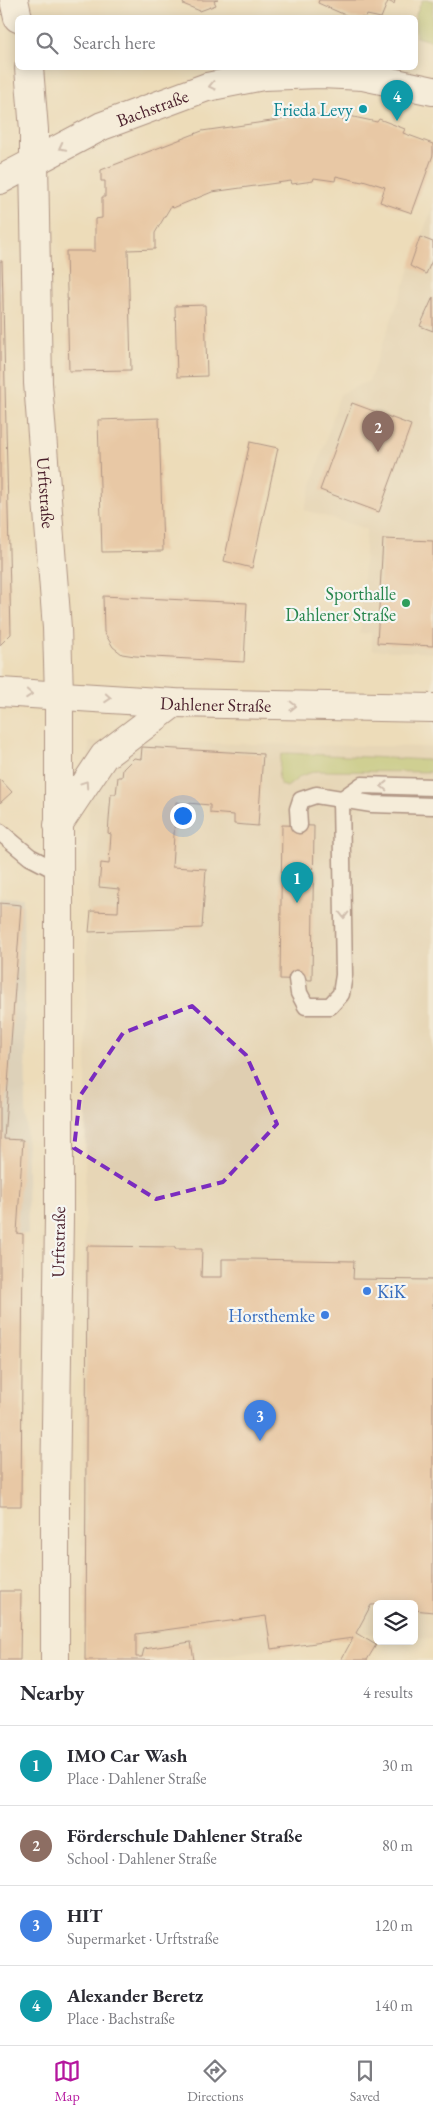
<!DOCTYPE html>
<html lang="en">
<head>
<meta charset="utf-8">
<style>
  body { margin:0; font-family:"EB Garamond",serif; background:#f2f2f3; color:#2b2b33 }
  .controls { position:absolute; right:15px; bottom:15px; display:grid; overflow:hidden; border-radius:8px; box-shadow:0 2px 12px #0003 }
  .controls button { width:45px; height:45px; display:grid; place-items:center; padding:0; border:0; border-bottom:1px solid #e1e1e2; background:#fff; color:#2b2b33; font:25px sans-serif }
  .you { position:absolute; left:182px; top:815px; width:18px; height:18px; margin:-12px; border:4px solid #fff; border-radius:50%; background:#1a73e8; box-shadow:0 0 0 8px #1a73e833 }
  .badge { display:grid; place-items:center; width:32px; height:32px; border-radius:50%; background:#b5179e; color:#fff; font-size:16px; font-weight:700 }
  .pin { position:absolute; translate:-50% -41px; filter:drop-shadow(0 1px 2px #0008) }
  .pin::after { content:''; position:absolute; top:26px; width:18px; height:15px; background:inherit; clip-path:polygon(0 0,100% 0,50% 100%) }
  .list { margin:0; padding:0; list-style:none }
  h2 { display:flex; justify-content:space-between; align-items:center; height:65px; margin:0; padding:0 20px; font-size:21px }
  h2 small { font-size:16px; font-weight:400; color:#7c7c81 }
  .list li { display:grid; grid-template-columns:32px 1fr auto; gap:15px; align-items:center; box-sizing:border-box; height:80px; padding:0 20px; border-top:1px solid #e1e1e2 }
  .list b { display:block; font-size:19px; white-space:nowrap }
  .list p { margin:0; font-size:16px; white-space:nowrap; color:#7c7c81 }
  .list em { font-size:16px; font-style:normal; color:#7c7c81 }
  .icon { flex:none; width:28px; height:28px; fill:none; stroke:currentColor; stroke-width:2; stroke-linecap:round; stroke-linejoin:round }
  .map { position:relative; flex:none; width:433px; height:1660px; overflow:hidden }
  .search { position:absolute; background:#fff; box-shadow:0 2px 12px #0003; left:15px; right:15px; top:15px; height:55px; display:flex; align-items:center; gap:12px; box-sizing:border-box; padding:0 18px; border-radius:8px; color:#7c7c81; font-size:19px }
  .sheet { height:385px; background:#fff }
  nav { display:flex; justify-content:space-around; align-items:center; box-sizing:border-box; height:70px; border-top:1px solid #e1e1e2; background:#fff; font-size:14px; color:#7c7c81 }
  nav a { display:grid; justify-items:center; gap:2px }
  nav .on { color:#b5179e }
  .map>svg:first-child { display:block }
</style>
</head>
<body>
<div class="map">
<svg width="433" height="1660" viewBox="0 0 433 1660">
  <rect width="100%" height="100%" fill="#f6f6f2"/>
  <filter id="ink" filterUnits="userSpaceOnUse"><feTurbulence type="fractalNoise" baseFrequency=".02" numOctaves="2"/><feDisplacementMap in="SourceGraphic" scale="10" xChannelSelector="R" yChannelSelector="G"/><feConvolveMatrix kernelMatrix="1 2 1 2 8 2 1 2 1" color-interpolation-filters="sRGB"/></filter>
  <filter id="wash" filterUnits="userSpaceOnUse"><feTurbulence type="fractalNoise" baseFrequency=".0096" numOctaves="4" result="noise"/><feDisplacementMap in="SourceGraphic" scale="20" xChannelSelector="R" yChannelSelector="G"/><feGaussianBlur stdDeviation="1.12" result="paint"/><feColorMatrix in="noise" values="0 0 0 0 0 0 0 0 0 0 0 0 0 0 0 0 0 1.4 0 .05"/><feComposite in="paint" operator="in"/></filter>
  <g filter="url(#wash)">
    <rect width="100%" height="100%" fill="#eddcb9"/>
    <g fill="#dfceb1">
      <polygon points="433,205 433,653 372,650 371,633 360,634 366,529 304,510 340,394 369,381"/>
      <polygon points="89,741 433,747 433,1639 414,1638 414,1604 377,1604 377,1634 364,1633 198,1660 88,1653 88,1545 82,1545"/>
    </g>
    <polygon fill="#c9c3b8" points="0,897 23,898 28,1234 0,1232"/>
    <g fill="#aabf63" stroke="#7a6f47">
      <polygon points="422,0 433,0 433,42 416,37 415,17"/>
      <polygon points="287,753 429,760 433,761 433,772 316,771 301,776 287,787 281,785 278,778 281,755"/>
    </g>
    <g id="blocks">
      <g fill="#e3b08c">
        <polygon points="185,0 218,0 214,1 216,5 200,11 183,4"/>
        <polygon points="319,0 395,0 394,4 388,1 381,18 367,15 366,18 352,18 318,3"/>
        <polygon points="320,114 348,121 349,116 377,122 379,119 405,129 403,133 433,144 433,155 412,213 380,202 385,187 363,180 362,182 336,176 335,181 314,178 313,181 292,184 291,181 212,192 173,208 171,206 155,233 155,249 128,250 131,370 69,371 66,251 95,251 95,219 102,218 102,197 105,197 105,181 101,181 101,170 202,131"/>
        <polygon points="420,237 433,242 433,258 426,274 410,266"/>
        <polygon points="0,261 2,261 11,634 0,645"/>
        <polygon points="433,297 433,331 420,326"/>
        <polygon points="205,305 207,376 177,377 175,306"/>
        <polygon points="352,403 411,425 379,512 320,490"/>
        <polygon points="159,418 163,551 102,552 98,420"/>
        <polygon points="250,442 278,448 252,568 224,561"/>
        <polygon points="383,539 433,541 433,646 377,643"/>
        <polygon points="103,596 247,603 244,662 135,656 122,654 113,647 104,632"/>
        <polygon points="142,747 263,754 258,826 234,824 234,815 210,813 210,805 176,802 172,867 206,869 202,928 89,932 91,911 118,912 119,889 99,887 101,863 109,864 111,834 108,833 111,794 116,794 118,777 122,777 123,769 134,758 141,759"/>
        <polygon points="0,779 12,792 0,803"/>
        <polygon points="282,825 314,826 312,980 280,979"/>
        <polygon points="0,903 21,905 4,1139 23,1140 17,1233 23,1234 21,1506 0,1506"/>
        <polygon points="87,1246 175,1247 175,1249 202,1249 201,1277 222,1277 222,1259 248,1259 354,1261 353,1279 433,1280 433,1612 414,1610 414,1604 371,1605 356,1633 376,1645 367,1660 341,1660 353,1638 271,1649 266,1616 136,1634 136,1657 142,1657 144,1649 191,1642 194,1660 85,1660"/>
        <polygon points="0,1591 21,1591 20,1660 0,1660"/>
      </g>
    </g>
  </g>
  <g filter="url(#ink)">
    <use href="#blocks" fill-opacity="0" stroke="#623b40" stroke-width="1"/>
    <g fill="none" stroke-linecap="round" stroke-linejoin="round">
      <defs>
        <g id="lane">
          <polyline points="299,825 298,809 301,800 316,795 372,804 433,806"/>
          <polyline points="0,832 30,857 57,871"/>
          <polyline points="297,979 299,993 306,1006 330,1006 341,994 344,975 341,800 362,785 433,787"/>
        </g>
        <g id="street">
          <polyline points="14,0 18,18"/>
          <polyline points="29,68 34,130 34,161"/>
        </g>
        <g id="secondary">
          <path id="s1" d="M34,161L38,383L57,628L59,695V1218L55,1496V1660"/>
          <polyline points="58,825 104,756 174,703"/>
        </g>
        <g id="primary">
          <path id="s2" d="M0,180L102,126L207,87L263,76L321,74L363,76L433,91"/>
          <path id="s3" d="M0,692L174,703L433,708"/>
        </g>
      </defs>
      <use href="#lane" stroke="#623b40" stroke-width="19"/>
      <use href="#street" stroke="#623b40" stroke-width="30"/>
      <use href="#secondary" stroke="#623b40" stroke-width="30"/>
      <use href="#primary" stroke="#623b40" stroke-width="30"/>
      <use href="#lane" stroke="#fff" stroke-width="16"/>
      <use href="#street" stroke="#fff" stroke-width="28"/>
      <use href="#secondary" stroke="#fff" stroke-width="28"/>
      <use href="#primary" stroke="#fff" stroke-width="28"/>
    </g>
    <defs><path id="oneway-chevron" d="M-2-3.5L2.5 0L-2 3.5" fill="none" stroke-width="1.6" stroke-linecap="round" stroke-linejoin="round" transform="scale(1.25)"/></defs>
    <g stroke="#ae9aa0">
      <use href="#oneway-chevron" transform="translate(212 86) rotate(167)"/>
      <use href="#oneway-chevron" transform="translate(62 147) rotate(153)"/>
      <use href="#oneway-chevron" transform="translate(29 694) rotate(4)"/>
      <use href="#oneway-chevron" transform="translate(108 698) rotate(4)"/>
      <use href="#oneway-chevron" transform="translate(293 706) rotate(1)"/>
      <use href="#oneway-chevron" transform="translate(85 784) rotate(-56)"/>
      <use href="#oneway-chevron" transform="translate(384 786) rotate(-179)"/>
      <use href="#oneway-chevron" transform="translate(344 915) rotate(90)"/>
    </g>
  </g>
  <path d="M0 0H433V1660H0ZM192,1006L246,1055L277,1124L223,1182L156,1199L74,1148L80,1096L123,1033Z" fill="#eddcb9" fill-opacity=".55" fill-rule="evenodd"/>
  <path fill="none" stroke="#7b2cbf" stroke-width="4" stroke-dasharray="10 6" stroke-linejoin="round" d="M192,1006L246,1055L277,1124L223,1182L156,1199L74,1148L80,1096L123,1033Z"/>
  <circle fill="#0f9aa8" stroke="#f6f6f2" stroke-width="2" cx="363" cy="109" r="5"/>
  <circle fill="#2e9e5b" stroke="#f6f6f2" stroke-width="2" cx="406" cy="603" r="5"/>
  <g fill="#3f7fe0" stroke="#f6f6f2" stroke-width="2">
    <circle cx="367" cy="1291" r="5"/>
    <circle cx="325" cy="1315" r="5"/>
  </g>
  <g text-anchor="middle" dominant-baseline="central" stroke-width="4.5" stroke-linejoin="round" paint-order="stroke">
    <g font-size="18" fill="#4a1f2b" stroke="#f6f6f2">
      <text stroke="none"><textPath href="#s2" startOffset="169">Bachstraße</textPath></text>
      <text stroke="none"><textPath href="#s1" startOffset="332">Urftstraße</textPath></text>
      <text stroke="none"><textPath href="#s3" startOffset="216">Dahlener Straße</textPath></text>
      <text transform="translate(58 1242) rotate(-89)">Urftstraße</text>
    </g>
    <g font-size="18" fill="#0d838f" stroke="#f6f6f2" text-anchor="end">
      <text x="353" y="109">Frieda Levy</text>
    </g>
    <g font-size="18" fill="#27864d" stroke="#f6f6f2" text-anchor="end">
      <text x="396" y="593">Sporthalle<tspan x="396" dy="21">Dahlener Straße</tspan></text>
    </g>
    <g font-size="18" fill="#366cbe" stroke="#f6f6f2" text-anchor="start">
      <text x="377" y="1291">KiK</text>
      <text x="315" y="1315" text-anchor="end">Horsthemke</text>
    </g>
  </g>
</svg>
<div class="controls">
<button><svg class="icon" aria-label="layers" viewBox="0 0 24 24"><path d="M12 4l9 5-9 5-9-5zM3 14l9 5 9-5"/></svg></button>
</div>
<div class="you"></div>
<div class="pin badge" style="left:297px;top:903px;background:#0f9aa8">1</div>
<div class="pin badge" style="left:378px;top:452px;background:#8d6e63">2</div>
<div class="pin badge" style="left:260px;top:1441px;background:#3f7fe0">3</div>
<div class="pin badge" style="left:397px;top:121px;background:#0f9aa8">4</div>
<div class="search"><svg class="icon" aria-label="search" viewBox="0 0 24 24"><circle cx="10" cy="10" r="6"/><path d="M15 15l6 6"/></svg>Search here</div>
</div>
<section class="sheet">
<h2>Nearby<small>4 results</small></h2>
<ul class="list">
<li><span class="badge" style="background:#0f9aa8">1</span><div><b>IMO Car Wash</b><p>Place · Dahlener Straße</p></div><em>30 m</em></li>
<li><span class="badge" style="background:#8d6e63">2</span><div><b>Förderschule Dahlener Straße</b><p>School · Dahlener Straße</p></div><em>80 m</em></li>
<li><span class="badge" style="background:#3f7fe0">3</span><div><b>HIT</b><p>Supermarket · Urftstraße</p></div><em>120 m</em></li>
<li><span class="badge" style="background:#0f9aa8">4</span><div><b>Alexander Beretz</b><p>Place · Bachstraße</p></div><em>140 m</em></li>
</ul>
</section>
<nav>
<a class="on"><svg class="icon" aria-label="map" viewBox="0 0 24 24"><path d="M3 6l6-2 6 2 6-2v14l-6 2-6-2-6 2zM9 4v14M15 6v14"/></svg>Map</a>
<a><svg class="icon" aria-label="directions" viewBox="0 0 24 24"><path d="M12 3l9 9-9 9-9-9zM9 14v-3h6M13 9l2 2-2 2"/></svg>Directions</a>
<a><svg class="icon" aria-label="saved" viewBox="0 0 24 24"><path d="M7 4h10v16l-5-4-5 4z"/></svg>Saved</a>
</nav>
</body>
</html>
